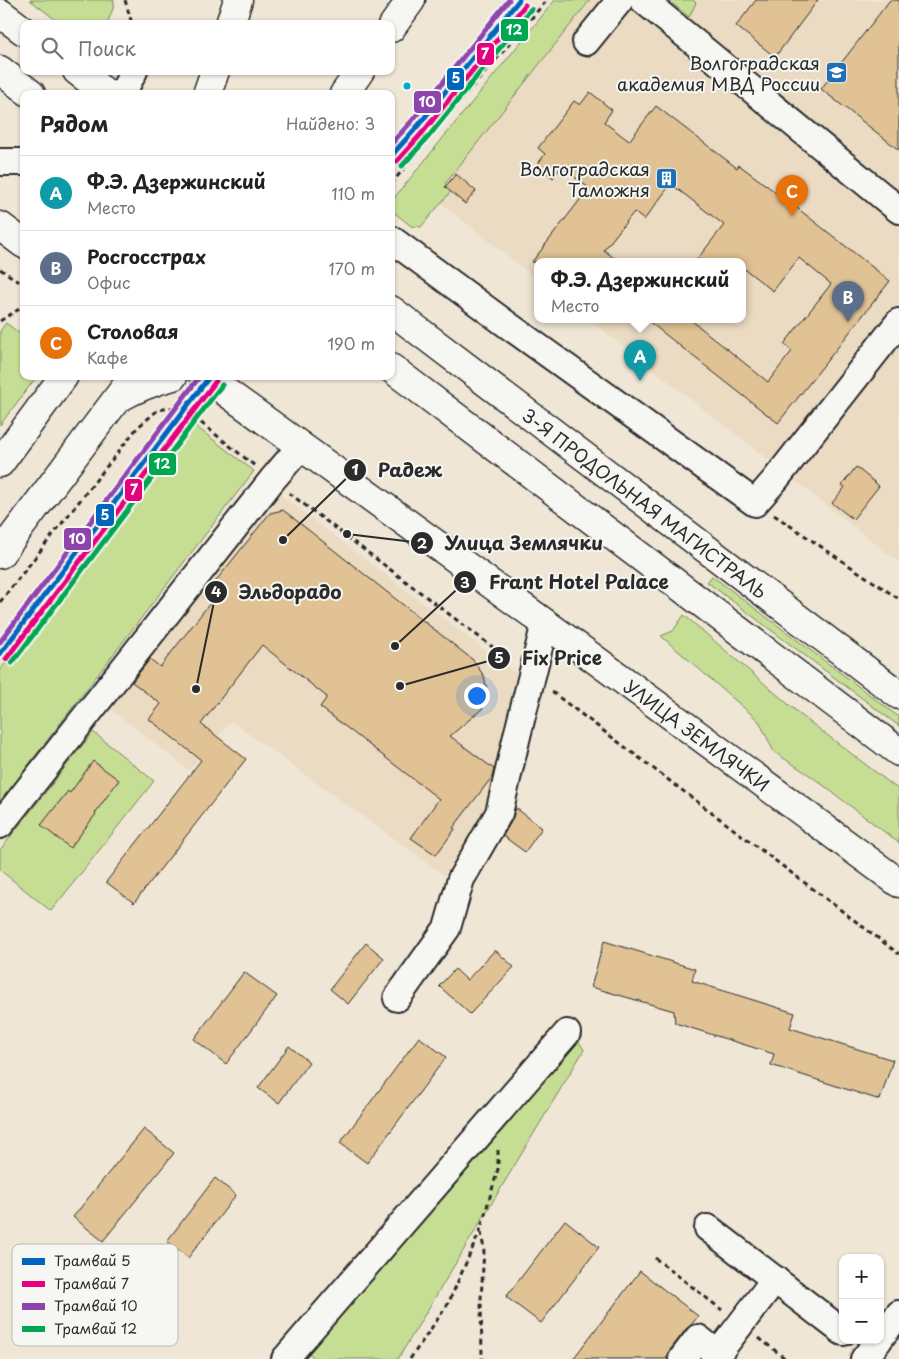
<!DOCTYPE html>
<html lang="ru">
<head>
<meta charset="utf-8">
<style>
  body { margin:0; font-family:"Playpen Sans",sans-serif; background:#f2f2f2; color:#222 }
  .controls { position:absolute; right:15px; bottom:15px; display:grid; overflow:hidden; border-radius:10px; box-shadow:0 1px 4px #0004 }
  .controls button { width:45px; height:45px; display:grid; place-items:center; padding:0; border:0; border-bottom:1px solid #e0e0e0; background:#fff; color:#222; font:25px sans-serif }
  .you { position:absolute; left:476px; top:695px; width:18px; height:18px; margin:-12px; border:4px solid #fff; border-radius:50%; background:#1a73e8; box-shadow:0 0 0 8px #1a73e833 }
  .badge { display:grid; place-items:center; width:32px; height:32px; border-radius:50%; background:#d93025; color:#fff; font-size:16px; font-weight:700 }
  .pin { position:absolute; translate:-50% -41px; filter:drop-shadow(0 1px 2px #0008) }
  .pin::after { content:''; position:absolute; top:26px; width:18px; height:15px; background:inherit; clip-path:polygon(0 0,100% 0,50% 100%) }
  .popup { position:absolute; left:534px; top:258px; width:212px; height:65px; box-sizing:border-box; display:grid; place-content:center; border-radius:10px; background:#fff; filter:drop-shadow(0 1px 4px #0005); font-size:16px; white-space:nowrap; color:#767676 }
  .popup b { font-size:19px; color:#222 }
  .popup::after { content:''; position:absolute; left:50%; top:100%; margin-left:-10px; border:10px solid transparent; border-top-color:#fff }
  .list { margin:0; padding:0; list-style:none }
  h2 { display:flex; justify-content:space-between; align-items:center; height:65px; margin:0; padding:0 20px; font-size:21px }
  h2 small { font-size:16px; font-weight:400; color:#767676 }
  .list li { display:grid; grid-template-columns:32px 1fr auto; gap:15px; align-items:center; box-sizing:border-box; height:75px; padding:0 20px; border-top:1px solid #e0e0e0 }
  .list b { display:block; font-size:19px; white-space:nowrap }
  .list p { margin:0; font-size:16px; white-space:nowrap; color:#767676 }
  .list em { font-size:16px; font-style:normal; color:#767676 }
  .icon { flex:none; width:28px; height:28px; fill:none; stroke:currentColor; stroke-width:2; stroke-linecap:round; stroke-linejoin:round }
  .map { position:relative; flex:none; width:899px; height:1359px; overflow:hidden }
  .search { position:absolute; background:#fff; box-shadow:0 1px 4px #0004; left:20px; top:20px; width:375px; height:55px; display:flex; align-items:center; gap:12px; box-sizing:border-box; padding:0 18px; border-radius:10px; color:#767676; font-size:19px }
  .panel { position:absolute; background:#fff; box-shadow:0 1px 4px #0004; left:20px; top:90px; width:375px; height:290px; border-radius:10px }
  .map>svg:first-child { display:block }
</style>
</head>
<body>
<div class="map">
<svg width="899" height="1359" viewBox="0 0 899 1359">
  <rect width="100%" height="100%" fill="#efe6d6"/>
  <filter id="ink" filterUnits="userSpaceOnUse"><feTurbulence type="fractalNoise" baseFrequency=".02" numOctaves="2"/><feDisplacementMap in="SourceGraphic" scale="10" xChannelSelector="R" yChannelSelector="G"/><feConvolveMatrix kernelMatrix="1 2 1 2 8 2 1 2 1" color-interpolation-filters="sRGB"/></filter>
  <g filter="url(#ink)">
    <g fill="#eadbc2">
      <polygon points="580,0 899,0 899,562 590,320 742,320 742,262 538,262 537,279 427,192"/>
      <polygon points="278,493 522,678 503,785 444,875 231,721 189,770 109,708"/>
    </g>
    <g fill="#c6de94" stroke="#788460">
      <polygon points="30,0 114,0 114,6 107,24 61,24"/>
      <polygon points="555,0 590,0 445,184 452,190 421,227 411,226 391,210 391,202"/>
      <polygon points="668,0 693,0 696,3 689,17"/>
      <polygon points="6,323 24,337 24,376 37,376 0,425 0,331"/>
      <polygon points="190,422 254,471 0,802 0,670"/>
      <polygon points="712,576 899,717 899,726 707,582"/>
      <polygon points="684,615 802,716 899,790 899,843 811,776 774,752 759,721 661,636 673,631"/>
      <polygon points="93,732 154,781 51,911 0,870 0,850"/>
      <polygon points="576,1037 584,1050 398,1359 316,1359 306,1351"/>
    </g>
    <g fill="#e0c294" stroke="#2b2b2b">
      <polygon points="756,0 818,0 775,57 736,26"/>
      <polygon points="890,0 899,0 899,150 821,89"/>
      <polygon points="590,92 612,110 604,122 629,141 656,106 737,168 739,165 782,197 782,196 890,281 778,423 647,320 691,320 768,382 792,351 784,344 831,284 799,258 773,291 742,267 742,262 695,262 724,225 671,184 644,220 634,212 604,250 619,262 532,262 589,188 561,167 553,178 537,165 545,154 538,148 574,101 580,105"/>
      <polygon points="456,174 476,191 465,204 445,187"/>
      <polygon points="856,467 879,486 853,519 832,503 845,487 842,485"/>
      <polygon points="283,510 473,660 484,676 488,694 483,708 450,736 494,769 492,777 453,828 455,829 436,855 411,838 439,799 320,707 327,697 262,645 201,724 246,759 134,903 106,882 201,760 149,719 161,704 132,682 150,659 160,667 210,603 203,597 270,513"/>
      <polygon points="93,761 119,780 95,813 96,814 70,848 41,825 68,791 70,793"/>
      <polygon points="516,808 542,828 525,852 503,836 512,820"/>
      <polygon points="604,941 695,969 692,981 795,1013 790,1028 893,1060 880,1100 771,1065 774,1054 675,1023 674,1011 591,987"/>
      <polygon points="366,943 384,958 348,1004 330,989"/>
      <polygon points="495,950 514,967 470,1014 439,986 455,969 467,980"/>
      <polygon points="244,972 277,996 226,1064 194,1039"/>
      <polygon points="419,1037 446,1057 367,1163 340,1143"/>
      <polygon points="289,1046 309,1062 279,1103 258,1088"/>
      <polygon points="144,1129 174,1153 103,1241 73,1217"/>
      <polygon points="215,1178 236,1195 188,1258 167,1241"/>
      <polygon points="565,1220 599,1247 541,1323 506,1297"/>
      <polygon points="640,1271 698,1316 692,1324 686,1329 670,1350 666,1359 573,1359"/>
    </g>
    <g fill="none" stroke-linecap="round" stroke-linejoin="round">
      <defs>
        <g id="minor">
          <polyline points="643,0 899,210"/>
          <polyline points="586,42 620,0"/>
          <polyline points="122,94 134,71"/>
          <polyline points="0,162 24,162"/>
          <polyline points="391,239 505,323 755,503 775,480 899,322"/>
          <polyline points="0,825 272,480 301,446"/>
          <polyline points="397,998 447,928 461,879 499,813 517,736 545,623"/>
          <polyline points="708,1228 843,1332"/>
          <polyline points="880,1338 899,1314"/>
          <polyline points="285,1359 567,1033"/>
          <polyline points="682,1359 698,1338 718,1354"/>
          <polyline points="714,1359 775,1279"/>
          <polyline points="864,1359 879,1340"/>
        </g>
        <g id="major">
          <polyline points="0,226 24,244"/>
          <path id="s1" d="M204,376L589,655L899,883"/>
          <path d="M117,399C134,389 154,381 173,376"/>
        </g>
        <g id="highway">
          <polyline points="0,13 24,31"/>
          <polyline points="230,24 238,0"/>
          <polyline points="391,28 411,0"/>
          <polyline points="0,70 31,94"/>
          <polyline points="77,71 107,94"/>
          <polyline points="207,94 215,71"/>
          <polyline points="344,94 360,71"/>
          <path id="s2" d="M391,310L899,695"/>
          <polyline points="391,368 899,752"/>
          <polyline points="0,463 64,376"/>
          <polyline points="0,554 134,376"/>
        </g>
      </defs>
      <use href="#minor" stroke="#2b2b2b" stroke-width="30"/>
      <use href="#major" stroke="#2b2b2b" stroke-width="31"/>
      <use href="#highway" stroke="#2b2b2b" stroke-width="31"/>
      <g stroke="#2b2b2b" stroke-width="3" stroke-dasharray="5 4" stroke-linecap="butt">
        <polyline points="125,0 132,24"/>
        <polyline points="391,184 475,84 547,0"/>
        <polyline points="0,269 24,285"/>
        <polyline points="0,321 24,306"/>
        <polyline points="195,418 205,405"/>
        <polyline points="289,493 511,661"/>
        <polyline points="774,515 899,599"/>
        <polyline points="0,602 137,428 158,410 176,407 195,418 255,466"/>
        <polyline points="552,692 899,954"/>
        <polyline points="481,1232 484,1250 481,1299 482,1359"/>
        <polyline points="655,1258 722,1310"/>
        <polyline points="759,1338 786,1359"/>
        <polyline points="410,1359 448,1304 480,1231 498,1169 498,1148"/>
      </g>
      <use href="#minor" stroke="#f6f6f2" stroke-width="26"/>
      <use href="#major" stroke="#f6f6f2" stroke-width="28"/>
      <use href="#highway" stroke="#f6f6f2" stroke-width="28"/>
      <defs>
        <g id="tram-1">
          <polyline points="391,156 417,127 519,0"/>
          <polyline points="0,654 210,376"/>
        </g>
        <g id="tram-2">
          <polyline points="397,161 423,132 525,5"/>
          <polyline points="6,659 216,381"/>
        </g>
        <g id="tram-3">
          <polyline points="391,144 411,122 509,0"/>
          <polyline points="0,642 200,376"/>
        </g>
        <g id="tram-4">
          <polyline points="402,166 429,136 531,9"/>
          <polyline points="12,663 222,385"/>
        </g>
      </defs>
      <use href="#tram-1" stroke="#f6f6f2" stroke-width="9"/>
      <use href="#tram-2" stroke="#f6f6f2" stroke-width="9"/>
      <use href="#tram-3" stroke="#f6f6f2" stroke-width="9"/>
      <use href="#tram-4" stroke="#f6f6f2" stroke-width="9"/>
      <use href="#tram-1" stroke="#0065bd" stroke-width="5"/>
      <use href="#tram-2" stroke="#e5007d" stroke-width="5"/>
      <use href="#tram-3" stroke="#8e44ad" stroke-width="5"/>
      <use href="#tram-4" stroke="#00a651" stroke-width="5"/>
    </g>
  </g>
  <defs>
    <symbol id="university-square" viewBox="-11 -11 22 22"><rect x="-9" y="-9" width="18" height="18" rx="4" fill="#1f6fb2" stroke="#f6f6f2"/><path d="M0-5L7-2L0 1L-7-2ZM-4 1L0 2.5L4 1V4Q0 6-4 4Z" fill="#fff"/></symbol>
    <symbol id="building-square" viewBox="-11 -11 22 22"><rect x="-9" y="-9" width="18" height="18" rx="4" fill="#1f6fb2" stroke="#f6f6f2"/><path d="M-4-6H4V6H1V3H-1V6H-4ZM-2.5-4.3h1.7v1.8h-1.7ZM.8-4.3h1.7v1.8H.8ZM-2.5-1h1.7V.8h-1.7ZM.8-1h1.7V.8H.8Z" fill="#fff"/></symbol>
  </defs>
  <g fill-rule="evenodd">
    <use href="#university-square" x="824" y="60" width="25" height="25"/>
    <use href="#building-square" x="654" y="166" width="25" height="25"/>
  </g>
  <circle fill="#00a9ce" stroke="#f6f6f2" stroke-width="2" cx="407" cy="86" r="4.5"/>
  <g text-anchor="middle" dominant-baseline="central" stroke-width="4" stroke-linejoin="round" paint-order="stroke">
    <g font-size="18" fill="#2b2b2b" stroke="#f6f6f2" text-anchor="end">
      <text x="820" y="62">Волгоградская<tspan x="820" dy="21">академия МВД России</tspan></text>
      <text x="650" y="168">Волгоградская<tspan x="650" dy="21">Таможня</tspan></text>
    </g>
    <g font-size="18" fill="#2b2b2b" stroke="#f6f6f2">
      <text stroke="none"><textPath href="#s2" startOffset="319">3-Я ПРОДОЛЬНАЯ МАГИСТРАЛЬ</textPath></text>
      <text stroke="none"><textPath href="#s1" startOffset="610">УЛИЦА ЗЕМЛЯЧКИ</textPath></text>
    </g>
  </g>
  <rect x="12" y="1244" width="166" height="102" rx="8" fill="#f6f6f2" stroke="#b9b9b6" stroke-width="1"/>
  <rect x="22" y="1258" width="23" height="7" fill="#0065bd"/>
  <rect x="22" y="1281" width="23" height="6" fill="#e5007d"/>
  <rect x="22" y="1303" width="23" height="7" fill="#8e44ad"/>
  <rect x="22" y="1326" width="23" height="6" fill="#00a651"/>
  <g font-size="14" fill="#2b2b2b">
    <text x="54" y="1266">Трамвай 5</text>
    <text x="54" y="1289">Трамвай 7</text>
    <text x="54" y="1311">Трамвай 10</text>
    <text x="54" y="1334">Трамвай 12</text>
  </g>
  <path fill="none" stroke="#2b2b2b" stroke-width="2" d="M283 540L355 470M347 534L422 543M395 646L465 582M196 689L216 592M400 686L499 658"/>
  <g fill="#2b2b2b" stroke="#f6f6f2" stroke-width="2">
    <circle cx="283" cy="540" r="5"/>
    <circle cx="347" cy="534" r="5"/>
    <circle cx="395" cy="646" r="5"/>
    <circle cx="196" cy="689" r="5"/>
    <circle cx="400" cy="686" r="5"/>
    <circle cx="355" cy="470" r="12"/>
    <circle cx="422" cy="543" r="12"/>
    <circle cx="465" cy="582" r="12"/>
    <circle cx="216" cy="592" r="12"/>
    <circle cx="499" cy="658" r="12"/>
  </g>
  <g font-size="15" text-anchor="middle" font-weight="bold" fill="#fff">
    <text x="355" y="475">1</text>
    <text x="422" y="549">2</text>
    <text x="465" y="588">3</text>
    <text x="216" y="597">4</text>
    <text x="499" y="663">5</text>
  </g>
  <g font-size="19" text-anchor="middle" font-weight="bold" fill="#2b2b2b" stroke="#f6f6f2" stroke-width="4" stroke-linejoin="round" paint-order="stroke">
    <text x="410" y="477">Радеж</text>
    <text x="524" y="550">Улица Землячки</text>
    <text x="579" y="589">Frant Hotel Palace</text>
    <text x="290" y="599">Эльдорадо</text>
    <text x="562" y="665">Fix Price</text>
  </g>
  <g stroke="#f6f6f2" stroke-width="2">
    <rect x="500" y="18" width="29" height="24" rx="5" fill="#00a651"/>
    <rect x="476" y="42" width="19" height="24" rx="5" fill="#e5007d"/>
    <rect x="446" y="67" width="19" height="24" rx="5" fill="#0065bd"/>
    <rect x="413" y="90" width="29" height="24" rx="5" fill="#8e44ad"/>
    <rect x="148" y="452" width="29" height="24" rx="5" fill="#00a651"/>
    <rect x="124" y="478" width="19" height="24" rx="5" fill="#e5007d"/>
    <rect x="95" y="503" width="20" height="24" rx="5" fill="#0065bd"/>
    <rect x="63" y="527" width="29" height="24" rx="5" fill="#8e44ad"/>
  </g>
  <g font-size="14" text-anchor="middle" font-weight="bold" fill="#fff">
    <text x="514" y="35">12</text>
    <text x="485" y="59">7</text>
    <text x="456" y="83">5</text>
    <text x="427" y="107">10</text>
    <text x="162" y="469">12</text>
    <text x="134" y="495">7</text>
    <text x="105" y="520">5</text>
    <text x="77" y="544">10</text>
  </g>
</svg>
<div class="controls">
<button>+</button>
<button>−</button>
</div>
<div class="you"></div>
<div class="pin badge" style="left:640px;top:381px;background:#0f9aa8">A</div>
<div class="popup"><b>Ф.Э. Дзержинский</b>Место</div>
<div class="pin badge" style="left:848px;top:322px;background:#5c6f8a">B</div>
<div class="pin badge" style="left:792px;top:216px;background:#e8710a">C</div>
<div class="search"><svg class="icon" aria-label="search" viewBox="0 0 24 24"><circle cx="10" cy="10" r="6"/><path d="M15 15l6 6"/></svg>Поиск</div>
<section class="panel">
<h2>Рядом<small>Найдено: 3</small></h2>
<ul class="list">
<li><span class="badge" style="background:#0f9aa8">A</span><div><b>Ф.Э. Дзержинский</b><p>Место</p></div><em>110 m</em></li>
<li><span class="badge" style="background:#5c6f8a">B</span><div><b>Росгосстрах</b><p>Офис</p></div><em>170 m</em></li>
<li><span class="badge" style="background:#e8710a">C</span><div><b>Столовая</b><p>Кафе</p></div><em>190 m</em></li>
</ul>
</section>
</div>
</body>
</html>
